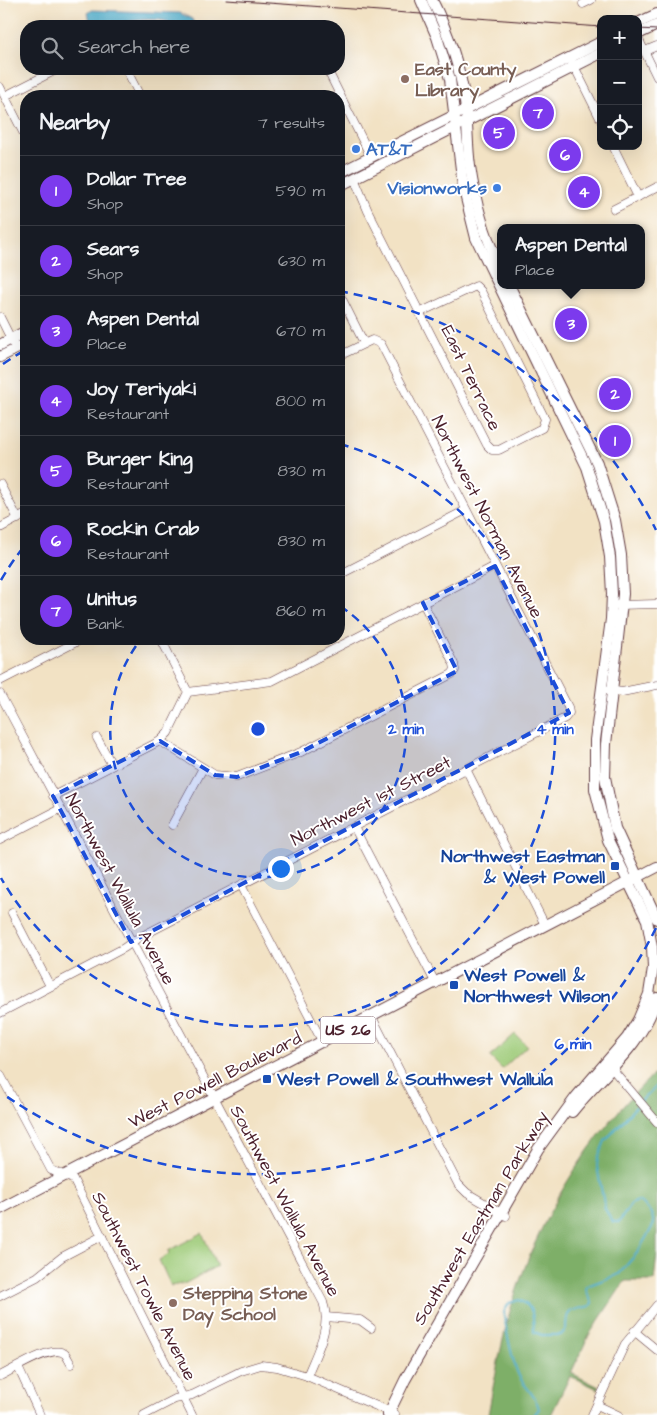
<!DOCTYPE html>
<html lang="en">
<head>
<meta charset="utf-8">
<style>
  body { margin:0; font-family:"Architects Daughter",sans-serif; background:#242831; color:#f1f3f6 }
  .controls { position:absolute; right:15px; top:15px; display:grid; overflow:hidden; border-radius:10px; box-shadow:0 5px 20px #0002 }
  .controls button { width:45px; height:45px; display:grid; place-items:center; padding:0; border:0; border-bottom:1px solid #363941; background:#171b24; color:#f1f3f6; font:25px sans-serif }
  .you { position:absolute; left:280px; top:868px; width:18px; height:18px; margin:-12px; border:4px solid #fff; border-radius:50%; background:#1a73e8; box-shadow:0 0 0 8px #1a73e833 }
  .badge { display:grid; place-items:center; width:32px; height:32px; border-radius:50%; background:#7c3aed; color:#fff; font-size:16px; font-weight:700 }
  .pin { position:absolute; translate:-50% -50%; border:2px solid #fff; box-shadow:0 1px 5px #0006 }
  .popup { position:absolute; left:497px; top:224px; width:148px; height:65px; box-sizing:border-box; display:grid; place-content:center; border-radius:10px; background:#171b24; filter:drop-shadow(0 1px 4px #0005); font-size:16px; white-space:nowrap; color:#9ea1a6 }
  .popup b { font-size:19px; color:#f1f3f6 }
  .popup::after { content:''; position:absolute; left:50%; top:100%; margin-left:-10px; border:10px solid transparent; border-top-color:#171b24 }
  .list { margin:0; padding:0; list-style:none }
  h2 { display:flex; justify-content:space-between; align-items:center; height:65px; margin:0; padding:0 20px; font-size:21px }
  h2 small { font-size:16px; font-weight:400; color:#9ea1a6 }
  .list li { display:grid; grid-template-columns:32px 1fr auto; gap:15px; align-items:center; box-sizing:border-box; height:70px; padding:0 20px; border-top:1px solid #363941 }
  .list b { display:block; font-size:19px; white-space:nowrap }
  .list p { margin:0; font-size:16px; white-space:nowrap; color:#9ea1a6 }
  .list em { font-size:16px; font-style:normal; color:#9ea1a6 }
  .icon { flex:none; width:28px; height:28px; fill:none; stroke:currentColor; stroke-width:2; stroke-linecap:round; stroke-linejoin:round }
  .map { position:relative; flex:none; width:657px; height:1415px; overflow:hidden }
  .search { position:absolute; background:#171b24; box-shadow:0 5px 20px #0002; left:20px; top:20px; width:325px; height:55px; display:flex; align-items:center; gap:12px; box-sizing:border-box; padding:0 18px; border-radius:20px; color:#9ea1a6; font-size:19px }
  .panel { position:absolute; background:#171b24; box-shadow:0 5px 20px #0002; left:20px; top:90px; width:325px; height:555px; border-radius:20px }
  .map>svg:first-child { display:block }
</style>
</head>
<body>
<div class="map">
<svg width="657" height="1415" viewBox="0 0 657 1415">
  <rect width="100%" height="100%" fill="#fff"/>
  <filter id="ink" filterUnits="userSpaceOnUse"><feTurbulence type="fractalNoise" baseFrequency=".02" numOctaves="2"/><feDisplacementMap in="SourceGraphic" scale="10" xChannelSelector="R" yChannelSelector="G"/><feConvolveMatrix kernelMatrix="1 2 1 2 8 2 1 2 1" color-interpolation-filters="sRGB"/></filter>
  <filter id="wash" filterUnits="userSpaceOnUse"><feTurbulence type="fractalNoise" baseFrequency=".0096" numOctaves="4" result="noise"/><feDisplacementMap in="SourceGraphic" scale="20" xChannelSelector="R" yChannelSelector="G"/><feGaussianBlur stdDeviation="1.12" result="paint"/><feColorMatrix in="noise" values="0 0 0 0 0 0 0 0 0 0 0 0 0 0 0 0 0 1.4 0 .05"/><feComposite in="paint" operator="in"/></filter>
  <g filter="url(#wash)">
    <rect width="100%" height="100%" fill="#f2e2c4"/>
    <g fill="#9ecb78" stroke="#747552">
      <polygon points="515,1034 527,1046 502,1069 490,1057"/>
      <polygon points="202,1233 217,1266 186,1283 171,1286 159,1260 169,1254 168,1251"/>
    </g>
    <path fill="#7eaf68" stroke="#64674a" d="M657,1071V1254L654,1281H625L589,1335L571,1373L599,1387L598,1389L570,1376L551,1415H488C494,1380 501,1345 510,1311C537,1219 588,1136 657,1071Z"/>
    <path fill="#49aac8" stroke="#4a647a" d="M92,10L180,13L192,19L195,26H173C164,12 112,25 97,26L90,21L88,13Z"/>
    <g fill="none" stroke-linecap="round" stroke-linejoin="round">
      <g stroke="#49aac8" stroke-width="2">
        <polyline points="641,1101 657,1085"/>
        <path d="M534,1415L539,1409C536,1395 526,1389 519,1376C513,1364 505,1326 504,1312L509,1303L519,1300C535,1307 533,1317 534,1332L542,1335H561L566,1329C566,1307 572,1311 590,1306L592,1303L586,1290L587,1286L619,1274L637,1253L654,1224C652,1212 648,1207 638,1201L631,1204L619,1222H613L605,1209L597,1166L598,1158L605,1141L638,1104"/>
      </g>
    </g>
  </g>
  <g filter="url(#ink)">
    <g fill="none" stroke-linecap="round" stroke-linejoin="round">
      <defs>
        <g id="minor">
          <polyline points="583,4 591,0"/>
          <polyline points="638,38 657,77"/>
          <polyline points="645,51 657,46"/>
          <polyline points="572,62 601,120"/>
          <polyline points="126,69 140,96"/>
          <polyline points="327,69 371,157"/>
          <polyline points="0,87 26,138"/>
          <polyline points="5,96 58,69"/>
          <polyline points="613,146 638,197"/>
          <polyline points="354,178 368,211 487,445 492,450 499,450 542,428 545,419 481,291 476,286 421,312"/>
          <polyline points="614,209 657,187"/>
          <polyline points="339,293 364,343"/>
          <polyline points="0,317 16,349"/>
          <polyline points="0,484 18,519"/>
          <polyline points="0,528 26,514"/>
          <polyline points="339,575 466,510"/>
          <polyline points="618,605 657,604"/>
          <polyline points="161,639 188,692"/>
          <polyline points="0,681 82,639"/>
          <polyline points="602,689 622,692 657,685"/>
          <path d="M0,694L323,1302C332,1327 316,1353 307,1376"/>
          <polyline points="97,738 112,765"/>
          <polyline points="160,741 215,775 237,777 301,752 452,674 455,670 454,664 423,603"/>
          <polyline points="466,769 545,925"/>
          <polyline points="53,796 160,741 168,733 188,692 272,681 495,566"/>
          <polyline points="172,825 203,768"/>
          <polyline points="354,827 436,984"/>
          <polyline points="0,840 60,809"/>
          <polyline points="241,885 323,1043"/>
          <polyline points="12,913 50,986"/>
          <polyline points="0,1013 124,948 138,938 565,718 569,713 568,707 381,344 372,340 339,356"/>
          <polyline points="372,1017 458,1184 467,1193 506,1216"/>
          <polyline points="609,1065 657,1122"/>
          <polyline points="0,1074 51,1170 73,1179 192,1415"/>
          <polyline points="0,1296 37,1277 62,1257 102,1236"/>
          <polyline points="326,1317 360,1320 371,1328"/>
          <polyline points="634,1331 657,1350"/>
          <polyline points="18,1367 40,1415"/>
          <path d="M0,1376C13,1370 53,1343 65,1354C67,1356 69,1361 71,1364"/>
          <polyline points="597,1405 618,1415"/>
          <polyline points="144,1415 175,1399 192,1395 241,1371 261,1365 277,1367 307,1376 395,1414"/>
          <polyline points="592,1415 625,1344 657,1305"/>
        </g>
        <g id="major">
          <path d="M432,0C448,32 460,66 465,102C468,123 467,145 470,166C475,202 485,237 501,269"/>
          <polyline points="638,23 657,14"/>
          <polyline points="638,34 657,25"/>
          <polyline points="339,173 601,42"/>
          <polyline points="339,186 601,53"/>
          <polyline points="509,285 597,463 615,520 621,555 623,594 606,744 605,777 615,828 657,919"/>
          <polyline points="0,345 26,331"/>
          <polyline points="0,357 26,344"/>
          <path d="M572,1112C603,1073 641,1048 657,998"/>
          <polyline points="0,1209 657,867"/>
          <polyline points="388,1415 405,1380 538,1149 576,1097 627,1038 638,1020 649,994 653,968 652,947 647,920 608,840 595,789 595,740 611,619 612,594 610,557 604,521 587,467 476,238 463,186 450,79 437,37 421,0"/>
        </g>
      </defs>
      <use href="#minor" stroke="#633c42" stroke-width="9"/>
      <use href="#major" stroke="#633c42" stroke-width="12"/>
      <use href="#minor" stroke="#fff" stroke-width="8"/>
      <use href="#major" stroke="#fff" stroke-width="10"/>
      <g stroke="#4a1f2b" stroke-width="1">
        <polyline points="227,0 601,27"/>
        <polyline points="638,29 657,30"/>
      </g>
    </g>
  </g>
  <path fill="#1d4ed8" fill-opacity="0.2" stroke="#1d4ed8" stroke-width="4" stroke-dasharray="10 6" stroke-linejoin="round" d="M495,566L569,713L131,942L53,796L160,741L215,775L237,777L301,752L457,671L423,603Z"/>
  <g fill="none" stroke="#1d4ed8" stroke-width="2.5" stroke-dasharray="9 6">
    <path d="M340 606A148 148 0 1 1 141 639"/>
    <path d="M1 580A297 297 0 0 1 26 544M340 444A297 297 0 1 1 1 878"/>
    <path d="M656 928A445 445 0 0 1 3 1094M3 364A445 445 0 0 1 25 350M339 291A445 445 0 0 1 656 530"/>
  </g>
  <g fill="#8d6e63" stroke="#fff" stroke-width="2">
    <circle cx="405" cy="79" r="5"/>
    <circle cx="173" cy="1303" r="5"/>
  </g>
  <g fill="#3f7fe0" stroke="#fff" stroke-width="2">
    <circle cx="356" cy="149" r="5"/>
    <circle cx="497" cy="188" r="5"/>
  </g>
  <g fill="#1a4fb4" stroke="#fff" stroke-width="2">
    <rect x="610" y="861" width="10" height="10" rx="2.5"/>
    <rect x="449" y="980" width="10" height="10" rx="2.5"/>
    <rect x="262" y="1074" width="10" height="10" rx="2.5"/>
  </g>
  <g text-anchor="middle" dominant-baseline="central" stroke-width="4" stroke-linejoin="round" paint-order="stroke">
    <rect fill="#fff" stroke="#80626b" stroke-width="1" x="320.5" y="1016.5" width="55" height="27" rx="4"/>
    <g font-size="16" font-weight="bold" fill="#4a1f2b">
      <text x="348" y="1030">US 26</text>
    </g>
    <g font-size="18" font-weight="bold" fill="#785e54" stroke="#fff" text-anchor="start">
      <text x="415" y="69">East County<tspan x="415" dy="21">Library</tspan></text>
      <text x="183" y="1293">Stepping Stone<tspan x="183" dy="21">Day School</tspan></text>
    </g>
    <g font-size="18" font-weight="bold" fill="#366cbe" stroke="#fff" text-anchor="start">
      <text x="366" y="149">AT&amp;T</text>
      <text x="487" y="188" text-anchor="end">Visionworks</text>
    </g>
    <g font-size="18" fill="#4a1f2b" stroke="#fff">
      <text transform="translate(471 378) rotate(64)">East Terrace</text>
      <text transform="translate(487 517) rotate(63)">Northwest Norman Avenue</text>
      <text transform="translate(371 801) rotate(-27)">Northwest 1st Street</text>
      <text transform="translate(120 889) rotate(62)">Northwest Wallula Avenue</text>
      <text transform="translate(215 1080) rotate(-27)">West Powell Boulevard</text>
      <text transform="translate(285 1201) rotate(62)">Southwest Wallula Avenue</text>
      <text transform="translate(481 1218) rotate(-59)">Southwest Eastman Parkway</text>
      <text transform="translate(144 1286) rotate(63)">Southwest Towle Avenue</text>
    </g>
    <g font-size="18" font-weight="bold" fill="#164399" stroke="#fff" text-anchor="start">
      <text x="605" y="856" text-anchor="end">Northwest Eastman<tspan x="605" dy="21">&amp; West Powell</tspan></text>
      <text x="464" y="975">West Powell &amp;<tspan x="464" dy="21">Northwest Wilson</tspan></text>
      <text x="277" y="1079">West Powell &amp; Southwest Wallula</text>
    </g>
  </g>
  <circle cx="258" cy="729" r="8" fill="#1d4ed8" stroke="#fff" stroke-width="2.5"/>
  <g font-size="15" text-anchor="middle" font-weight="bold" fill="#1d4ed8" stroke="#fff" stroke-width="4" stroke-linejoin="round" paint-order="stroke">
    <text x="406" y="734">2 min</text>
    <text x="555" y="734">4 min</text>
    <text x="573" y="1049">6 min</text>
  </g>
</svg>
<div class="controls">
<button>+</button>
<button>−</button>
<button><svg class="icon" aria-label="locate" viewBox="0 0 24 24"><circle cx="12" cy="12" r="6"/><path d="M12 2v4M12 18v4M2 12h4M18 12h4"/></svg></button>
</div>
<div class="you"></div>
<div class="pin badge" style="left:615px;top:441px">1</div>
<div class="pin badge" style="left:615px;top:394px">2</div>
<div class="pin badge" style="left:571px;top:324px">3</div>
<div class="popup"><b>Aspen Dental</b>Place</div>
<div class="pin badge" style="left:584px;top:192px">4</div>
<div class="pin badge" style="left:499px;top:133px">5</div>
<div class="pin badge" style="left:565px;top:155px">6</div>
<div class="pin badge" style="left:538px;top:113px">7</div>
<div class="search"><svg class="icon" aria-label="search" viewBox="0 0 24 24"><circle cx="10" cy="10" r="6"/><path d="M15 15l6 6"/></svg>Search here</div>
<section class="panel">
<h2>Nearby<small>7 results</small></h2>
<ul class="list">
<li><span class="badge">1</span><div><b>Dollar Tree</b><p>Shop</p></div><em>590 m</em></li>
<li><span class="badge">2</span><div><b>Sears</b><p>Shop</p></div><em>630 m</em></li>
<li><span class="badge">3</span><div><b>Aspen Dental</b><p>Place</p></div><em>670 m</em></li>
<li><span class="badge">4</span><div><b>Joy Teriyaki</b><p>Restaurant</p></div><em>800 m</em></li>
<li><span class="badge">5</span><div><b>Burger King</b><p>Restaurant</p></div><em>830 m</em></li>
<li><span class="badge">6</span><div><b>Rockin Crab</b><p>Restaurant</p></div><em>830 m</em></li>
<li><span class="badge">7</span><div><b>Unitus</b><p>Bank</p></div><em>860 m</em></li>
</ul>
</section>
</div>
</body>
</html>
